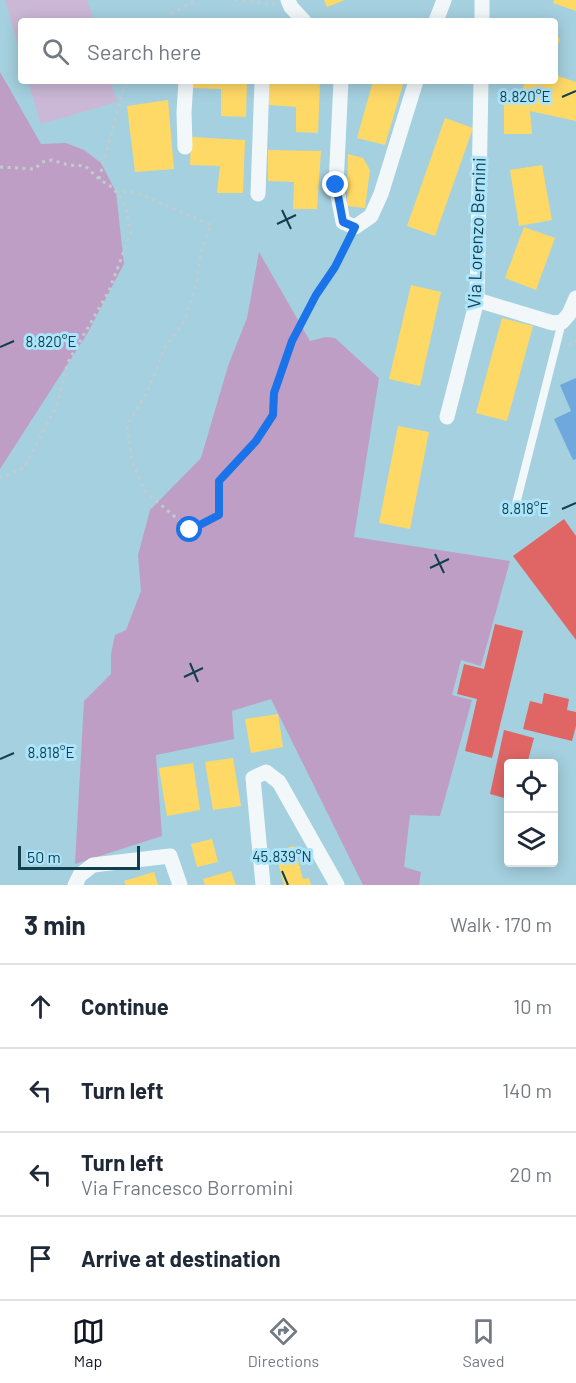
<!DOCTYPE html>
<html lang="en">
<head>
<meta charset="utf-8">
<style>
  body { margin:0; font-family:Barlow,sans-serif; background:#f2f2f3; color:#1f2937 }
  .controls { position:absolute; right:18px; bottom:18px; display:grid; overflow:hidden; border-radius:6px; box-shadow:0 3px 15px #0003 }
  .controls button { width:54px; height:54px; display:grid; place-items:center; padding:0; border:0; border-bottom:2px solid #e0e1e3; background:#fff; color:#1f2937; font:30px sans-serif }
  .scale { position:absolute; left:18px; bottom:15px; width:122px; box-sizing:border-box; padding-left:6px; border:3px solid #113f4d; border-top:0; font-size:16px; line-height:21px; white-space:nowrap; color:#113f4d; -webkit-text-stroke:4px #ace5fb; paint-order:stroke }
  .stop { position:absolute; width:18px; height:18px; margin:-14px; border:4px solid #1a73e8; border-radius:50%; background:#fff }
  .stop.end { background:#1a73e8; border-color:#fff; box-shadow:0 2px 6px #0008 }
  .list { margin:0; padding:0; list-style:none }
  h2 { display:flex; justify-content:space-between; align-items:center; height:78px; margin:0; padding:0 24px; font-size:26px }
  h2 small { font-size:20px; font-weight:400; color:#747a83 }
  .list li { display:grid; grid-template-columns:39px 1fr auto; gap:18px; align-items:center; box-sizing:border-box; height:84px; padding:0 24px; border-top:2px solid #e0e1e3 }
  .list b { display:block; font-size:22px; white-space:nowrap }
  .list p { margin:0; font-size:20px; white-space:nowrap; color:#747a83 }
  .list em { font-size:20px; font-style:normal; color:#747a83 }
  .icon { flex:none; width:33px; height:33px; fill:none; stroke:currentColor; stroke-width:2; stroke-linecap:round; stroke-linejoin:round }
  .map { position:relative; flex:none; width:576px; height:885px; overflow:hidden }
  .search { position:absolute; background:#fff; box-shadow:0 3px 15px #0003; left:18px; right:18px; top:18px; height:66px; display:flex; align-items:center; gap:15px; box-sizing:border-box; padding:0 21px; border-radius:6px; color:#747a83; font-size:22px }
  .sheet { height:414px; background:#fff }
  nav { display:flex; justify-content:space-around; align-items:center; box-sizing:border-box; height:84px; border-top:2px solid #e0e1e3; background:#fff; font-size:16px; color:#747a83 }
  nav a { display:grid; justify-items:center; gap:3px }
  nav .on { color:#111827 }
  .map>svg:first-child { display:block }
</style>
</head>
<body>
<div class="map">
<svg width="576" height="885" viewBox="0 0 576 885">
  <rect width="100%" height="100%" fill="#a5d0df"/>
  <g fill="#cbb7d6">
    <polygon points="5,0 87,0 94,21 21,21 21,56"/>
    <polygon points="28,81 111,81 117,102 41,124"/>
  </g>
  <g fill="#be9ec5">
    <polygon points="0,72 41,144 66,143 84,150 101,163 116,192 124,264 87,334 0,469"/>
    <polygon points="259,252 310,341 326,337 335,338 379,378 354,537 510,561 481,666 461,660 452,695 472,700 440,816 410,815 404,867 421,872 419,885 363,885 271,699 232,711 234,739 156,755 162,836 75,864 84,701 111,674 111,654 115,635 126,630 141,591 138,555 150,510 201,458 228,366 247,318"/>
  </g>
  <g fill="#ffd966">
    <polygon points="324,0 345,0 327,7"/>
    <polygon points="554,0 576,0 576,11 553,3"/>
    <polygon points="555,36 560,39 555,53"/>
    <polygon points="555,75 576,82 576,121 530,111 532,134 504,134 504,98 520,99 525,81 555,81"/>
    <polygon points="193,81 247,81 246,117 221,116 221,89 193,88"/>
    <polygon points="269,81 320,81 318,133 296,132 296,107 269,105"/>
    <polygon points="373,81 404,81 385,145 357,138"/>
    <polygon points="168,100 174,169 135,172 127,106"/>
    <polygon points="445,118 473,128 435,236 407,226"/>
    <polygon points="191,137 245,140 243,193 217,193 220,166 190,165"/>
    <polygon points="268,150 321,151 317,209 293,209 294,182 268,181"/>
    <polygon points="348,154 363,158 370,170 365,208 347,206"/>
    <polygon points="542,165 552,220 519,226 510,170"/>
    <polygon points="524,227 555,238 536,290 505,278"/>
    <polygon points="411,285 441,292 420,386 389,379"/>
    <polygon points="502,318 533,326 507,421 476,413"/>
    <polygon points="398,426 429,432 410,529 379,523"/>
    <polygon points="278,714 283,747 251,753 245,719"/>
    <polygon points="233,758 241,806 213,810 205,762"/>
    <polygon points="193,763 200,810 167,816 159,768"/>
    <polygon points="212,839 218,862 197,867 191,844"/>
    <polygon points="294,846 303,879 309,878 311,885 284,885 275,851"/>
    <polygon points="231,871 236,885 205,885 203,879"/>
    <polygon points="154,872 158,885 126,885 124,881"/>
  </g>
  <g fill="#e06666">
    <polygon points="564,519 576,536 576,640 513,556"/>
    <polygon points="495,624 523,631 492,758 465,751 477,699 457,694 464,664 484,669"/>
    <polygon points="544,693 569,699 567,710 576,712 576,726 572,741 523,729 530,701 542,704"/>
    <polygon points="504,730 534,738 527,764 508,764 508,799 490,794"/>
  </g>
  <polygon fill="#6fa8dc" points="576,378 576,459 573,460 554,419 571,411 560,385"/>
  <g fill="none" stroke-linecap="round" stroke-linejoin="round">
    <g stroke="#bfcdd1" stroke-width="3" stroke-dasharray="3 4.5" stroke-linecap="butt">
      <polyline points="235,0 275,4"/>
      <polyline points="169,21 171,14 196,0"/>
      <polyline points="0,167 35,169 42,162 52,160 68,165 85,166 99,179 113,188 125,204 131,232 109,291 68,362 57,405 24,468 0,478"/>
      <polyline points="99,179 123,91 128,81"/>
      <polyline points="116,192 135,192 211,225 201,251 197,281 185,320 164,349 148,391 127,425 132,462 145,491 190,530 219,515 219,481 256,442 273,415 274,393 293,341 316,295 335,267 349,240"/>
      <polyline points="569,344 574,345 576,341"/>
    </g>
    <polyline stroke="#f2f8fa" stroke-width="8" points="516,504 562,322"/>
    <g stroke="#f2f8fa" stroke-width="15">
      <polyline points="288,0 291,7 304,21"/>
      <polyline points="436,21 444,0"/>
      <polyline points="482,21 482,0"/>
      <polyline points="341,81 336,185 343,222 355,227 371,216 381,194 416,81"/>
      <polyline points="185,147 184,112 186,81"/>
      <polyline points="258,194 262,81"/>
      <polyline points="477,300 553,323 562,322 569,314 576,298"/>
      <polyline points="447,417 477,300 481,81"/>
      <polyline points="75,885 80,875 93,865 170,856 180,885"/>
      <polyline points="263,885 253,778 266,772 279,782 337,885"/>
    </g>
  </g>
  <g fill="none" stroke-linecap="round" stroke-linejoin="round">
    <polyline stroke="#1a73e8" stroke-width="8" points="190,530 219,515 219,481 256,441 273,415 274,393 292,341 316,295 335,267 355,227 343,222 336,185"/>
  </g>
  <path fill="none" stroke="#113f4d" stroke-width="2" d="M562,97L576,91M282,210L291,229M277,224L296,215M0,347L14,341M562,509L576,503M435,554L444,573M430,568L449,559M190,663L198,682M184,677L203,668M0,759L14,753M282,871L288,885"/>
  <g text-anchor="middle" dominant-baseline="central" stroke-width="6" stroke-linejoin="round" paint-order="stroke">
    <g font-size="18" fill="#113f4d" stroke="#ace5fb">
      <text transform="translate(476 233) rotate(-88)">Via Lorenzo Bernini</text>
    </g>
  </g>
  <g font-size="15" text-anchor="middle" fill="#113f4d" stroke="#ace5fb" stroke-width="6" stroke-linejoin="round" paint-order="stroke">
    <text x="525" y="102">8.820°E</text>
    <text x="51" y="347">8.820°E</text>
    <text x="525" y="514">8.818°E</text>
    <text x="51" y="758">8.818°E</text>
    <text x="282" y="862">45.839°N</text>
  </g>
</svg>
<div class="controls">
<button><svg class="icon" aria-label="locate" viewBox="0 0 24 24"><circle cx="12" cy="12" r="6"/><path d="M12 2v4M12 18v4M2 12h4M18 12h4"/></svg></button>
<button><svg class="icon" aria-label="layers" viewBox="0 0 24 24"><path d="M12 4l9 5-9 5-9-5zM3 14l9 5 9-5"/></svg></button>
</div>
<div class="scale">50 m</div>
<div class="stop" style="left:190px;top:530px"></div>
<div class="stop end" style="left:336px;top:185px"></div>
<div class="search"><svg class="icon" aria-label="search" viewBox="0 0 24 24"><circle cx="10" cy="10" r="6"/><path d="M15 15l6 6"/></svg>Search here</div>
</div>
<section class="sheet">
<h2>3 min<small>Walk · 170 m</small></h2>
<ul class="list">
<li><svg class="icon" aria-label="ahead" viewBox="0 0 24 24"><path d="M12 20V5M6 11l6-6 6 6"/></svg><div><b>Continue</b></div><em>10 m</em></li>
<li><svg class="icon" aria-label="left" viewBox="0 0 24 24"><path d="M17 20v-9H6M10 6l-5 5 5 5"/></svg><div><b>Turn left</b></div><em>140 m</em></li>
<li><svg class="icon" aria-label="left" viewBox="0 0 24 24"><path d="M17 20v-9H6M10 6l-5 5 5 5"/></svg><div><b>Turn left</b><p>Via Francesco Borromini</p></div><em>20 m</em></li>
<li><svg class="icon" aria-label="arrive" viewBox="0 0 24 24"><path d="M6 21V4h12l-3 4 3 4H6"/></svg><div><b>Arrive at destination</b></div></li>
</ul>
</section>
<nav>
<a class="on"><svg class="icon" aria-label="map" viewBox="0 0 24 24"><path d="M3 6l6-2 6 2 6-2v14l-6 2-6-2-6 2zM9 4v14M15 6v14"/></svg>Map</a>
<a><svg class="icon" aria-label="directions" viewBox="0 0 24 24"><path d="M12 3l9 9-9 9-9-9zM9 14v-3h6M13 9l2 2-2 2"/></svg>Directions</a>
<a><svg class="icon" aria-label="saved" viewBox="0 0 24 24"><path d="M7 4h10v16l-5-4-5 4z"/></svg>Saved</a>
</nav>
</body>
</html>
